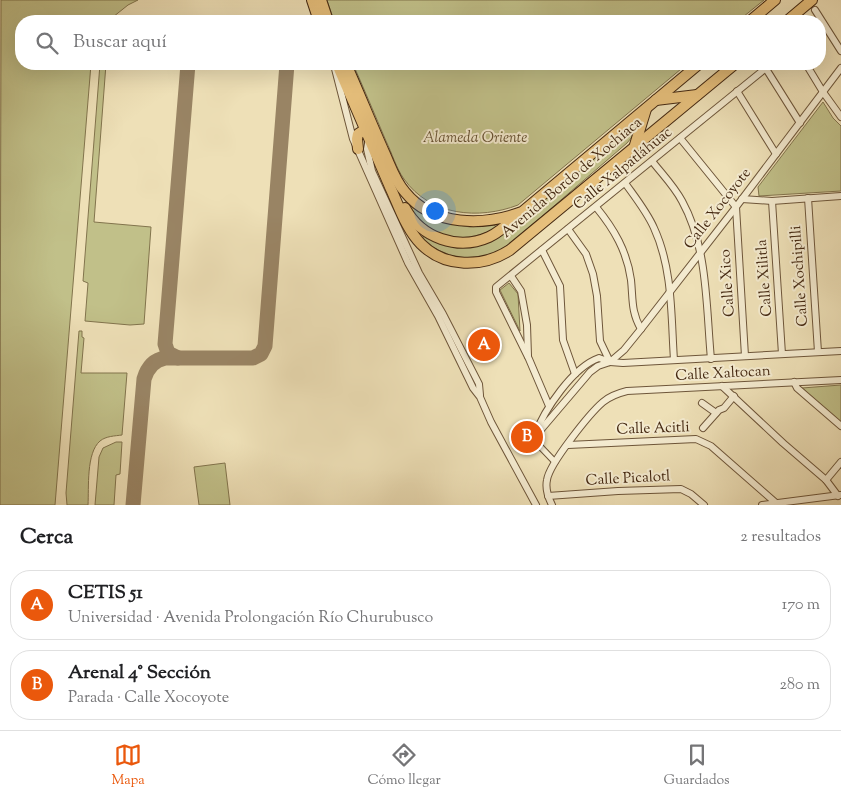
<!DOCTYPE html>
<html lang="es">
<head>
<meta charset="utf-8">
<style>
  body { margin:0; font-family:"Sorts Mill Goudy",serif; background:#f6f6f6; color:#202124 }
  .you { position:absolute; left:434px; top:210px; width:18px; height:18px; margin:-12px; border:4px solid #fff; border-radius:50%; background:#1a73e8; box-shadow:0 0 0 8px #1a73e833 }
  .badge { display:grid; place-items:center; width:32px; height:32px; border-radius:50%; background:#ea580c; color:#fff; font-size:16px; font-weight:700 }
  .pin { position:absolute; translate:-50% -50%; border:2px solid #fff; box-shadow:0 1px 5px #0006 }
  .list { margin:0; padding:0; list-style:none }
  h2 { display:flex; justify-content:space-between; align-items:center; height:65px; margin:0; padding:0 20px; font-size:21px }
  h2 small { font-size:16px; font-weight:400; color:#757577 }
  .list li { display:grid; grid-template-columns:32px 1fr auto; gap:15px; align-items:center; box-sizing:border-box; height:70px; margin:0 10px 10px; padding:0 10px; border:1px solid #e0e0e0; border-radius:20px }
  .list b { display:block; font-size:19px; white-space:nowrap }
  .list p { margin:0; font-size:16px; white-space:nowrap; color:#757577 }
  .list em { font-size:16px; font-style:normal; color:#757577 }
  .icon { flex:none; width:28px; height:28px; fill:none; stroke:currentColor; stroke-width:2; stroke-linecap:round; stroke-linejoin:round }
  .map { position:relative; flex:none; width:841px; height:505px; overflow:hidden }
  .search { position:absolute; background:#fff; box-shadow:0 5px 20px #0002; left:15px; right:15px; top:15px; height:55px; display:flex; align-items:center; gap:12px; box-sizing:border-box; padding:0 18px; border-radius:20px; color:#757577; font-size:19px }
  .sheet { height:225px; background:#fff }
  nav { display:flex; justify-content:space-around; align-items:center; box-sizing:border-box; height:70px; border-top:1px solid #e0e0e0; background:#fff; font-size:14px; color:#757577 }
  nav a { display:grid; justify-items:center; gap:2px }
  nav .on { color:#ea580c }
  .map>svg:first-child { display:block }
</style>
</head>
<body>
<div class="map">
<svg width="841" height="505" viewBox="0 0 841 505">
  <rect width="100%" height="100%" fill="#eee0b7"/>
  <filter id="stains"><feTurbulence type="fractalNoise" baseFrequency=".004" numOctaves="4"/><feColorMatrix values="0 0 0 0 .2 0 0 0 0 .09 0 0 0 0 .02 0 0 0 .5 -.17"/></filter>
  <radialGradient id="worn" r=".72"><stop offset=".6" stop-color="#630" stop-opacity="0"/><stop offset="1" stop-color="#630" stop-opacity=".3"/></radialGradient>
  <g fill="#c1c089" stroke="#82744d">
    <polygon points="1,0 138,0 128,5 108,21 21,21 21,64 91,64 55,505 0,505"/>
    <polygon points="327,0 764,0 738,21 334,21"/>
    <polygon points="100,64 106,64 94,222 151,227 144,324 130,325 85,321 88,283 83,281"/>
    <path d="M353,64H687L518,205C479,220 430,216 404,179C396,168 392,153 386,141C375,115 364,89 353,64Z"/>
    <polygon points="823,102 833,118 841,126 841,191 759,196 758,187"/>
    <path d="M637,121L632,137L627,143C598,168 569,193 540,218C522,232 503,254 480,258C459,261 438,252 423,240V236L424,235L477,244Z"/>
    <path d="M408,203L439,220L453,224L470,227L494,225L497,227C472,243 432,242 415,216C412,212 408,207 408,203Z"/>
    <polygon points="509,283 518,294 520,331 500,290"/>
    <path d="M79,331H82V337L84,338L81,373H127L122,435C115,436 106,436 100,441C86,453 89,488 88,505H67L66,493Z"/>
    <polygon points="841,385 841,422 802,388"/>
    <polygon points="116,442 122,442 120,474 116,475 114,505 95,505 99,457 103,448"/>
    <polygon points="225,463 230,505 199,505 194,467"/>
  </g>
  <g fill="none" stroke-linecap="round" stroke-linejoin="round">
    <g stroke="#998464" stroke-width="15">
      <polyline points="178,358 168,353 165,344 188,64"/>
      <path d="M133,505L144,379C147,369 153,360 165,358H253L261,354L265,346L287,64"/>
    </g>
    <defs>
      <polyline id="pedestrian" points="533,439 555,462"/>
      <g id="minor">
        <polyline points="815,10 841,51"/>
        <polyline points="763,64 800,123"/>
        <polyline points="806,64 823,92 841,117"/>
        <polyline points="334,65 353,139 408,263 438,316 473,388 480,397 491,422 536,505"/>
        <polyline points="737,91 776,154"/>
        <polyline points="680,138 736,207 745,356"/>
        <polyline points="369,139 367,149 372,171 419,273 443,314 479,384 480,395"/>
        <path d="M652,161C662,174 674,186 682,201C708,248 706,306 711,359"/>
        <path d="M625,183C635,197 647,212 654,228C673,269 671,317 674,360"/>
        <polyline points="808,198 818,352"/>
        <polyline points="742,199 772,201 841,196"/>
        <polyline points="772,201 782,354"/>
        <path d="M596,207C614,229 627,251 631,280C633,299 631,312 641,329"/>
        <polyline points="568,229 586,254 593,274 597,296 600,341 610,362"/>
        <polyline points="542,250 560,286 563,340 575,374"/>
        <polyline points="511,276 521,291 527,325 528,356"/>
        <polyline points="794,382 797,388 841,426"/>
        <polyline points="722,386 783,443 826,480 838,496"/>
        <polyline points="702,403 716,413"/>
        <polyline points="549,406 529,359 496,292 496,287 766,68"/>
        <polyline points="703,428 719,410 724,408 734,396"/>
        <path d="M535,435C544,410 573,367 599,358L610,362L623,363L841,351"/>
        <polyline points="533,439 590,372 598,366 610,362 624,350 641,329 736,207 841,68"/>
        <polyline points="568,445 696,439 711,446 776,503"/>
        <polyline points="826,480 841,462"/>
        <polyline points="548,496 618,491 681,489 691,494 704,505"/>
        <path d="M552,505C548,497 545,489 547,480C549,464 590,413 603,402C610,396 619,393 627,391L841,380"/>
        <polyline points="762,505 840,495"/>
      </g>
      <g id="primary">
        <polyline points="312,0 319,21"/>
        <polyline points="321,0 328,21"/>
        <polyline points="750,21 775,0"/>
        <polyline points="787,21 812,0"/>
        <path d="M337,64C355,105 372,146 390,187C399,206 406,229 421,244C445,268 482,268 510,250L735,64"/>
        <path d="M346,64C359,93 371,123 384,152C390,165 395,181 405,192C433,227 484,226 522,212L699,64"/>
        <polyline points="656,100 697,95"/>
        <polyline points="635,145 646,109"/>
        <polyline points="358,149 357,139 358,134 369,127"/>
        <path d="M405,208C421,238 458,251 489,237C500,232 509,223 517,216"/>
      </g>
    </defs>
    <use href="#pedestrian" stroke="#6e563a" stroke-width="7"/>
    <use href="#minor" stroke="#6e563a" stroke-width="8"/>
    <use href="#primary" stroke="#442811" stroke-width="12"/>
    <use href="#pedestrian" stroke="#f4ebd0" stroke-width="5"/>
    <use href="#minor" stroke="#f4ebd0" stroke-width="6"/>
    <use href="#primary" stroke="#e7c07c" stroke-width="10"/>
  </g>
  <g text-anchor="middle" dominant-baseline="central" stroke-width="4" stroke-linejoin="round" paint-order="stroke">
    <g font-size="15" font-style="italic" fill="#634e2f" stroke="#f4ebd0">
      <text x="475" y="138">Alameda Oriente</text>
    </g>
    <g font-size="15" fill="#442811" stroke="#f4ebd0">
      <text transform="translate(623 169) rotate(-39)">Calle Xalpatláhuac</text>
      <text transform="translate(572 178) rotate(-40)">Avenida Bordo de Xochiaca</text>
      <text transform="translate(718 209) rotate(-52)">Calle Xocoyote</text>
      <text transform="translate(800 276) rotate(-94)">Calle Xochipilli</text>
      <text transform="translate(765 278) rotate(-94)">Calle Xilitla</text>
      <text transform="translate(728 283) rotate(-94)">Calle Xico</text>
      <text transform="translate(723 374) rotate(-3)">Calle Xaltocan</text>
      <text transform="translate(653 429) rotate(-2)">Calle Acitli</text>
      <text transform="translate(628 479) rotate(-3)">Calle Picalotl</text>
    </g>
  </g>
  <rect width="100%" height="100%" filter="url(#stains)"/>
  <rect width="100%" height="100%" fill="url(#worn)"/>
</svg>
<div class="you"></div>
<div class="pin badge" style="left:484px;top:345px">A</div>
<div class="pin badge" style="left:527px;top:437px">B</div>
<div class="search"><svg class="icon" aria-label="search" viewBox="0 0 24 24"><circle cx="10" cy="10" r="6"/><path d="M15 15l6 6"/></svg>Buscar aquí</div>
</div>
<section class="sheet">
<h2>Cerca<small>2 resultados</small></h2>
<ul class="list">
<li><span class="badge">A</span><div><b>CETIS 51</b><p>Universidad · Avenida Prolongación Río Churubusco</p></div><em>170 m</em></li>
<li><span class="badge">B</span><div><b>Arenal 4° Sección</b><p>Parada · Calle Xocoyote</p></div><em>280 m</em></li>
</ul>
</section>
<nav>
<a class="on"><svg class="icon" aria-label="map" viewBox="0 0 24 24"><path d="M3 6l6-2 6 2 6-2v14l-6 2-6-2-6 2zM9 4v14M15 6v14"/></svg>Mapa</a>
<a><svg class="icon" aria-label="directions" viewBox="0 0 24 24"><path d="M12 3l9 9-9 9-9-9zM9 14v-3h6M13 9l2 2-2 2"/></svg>Cómo llegar</a>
<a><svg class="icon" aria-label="saved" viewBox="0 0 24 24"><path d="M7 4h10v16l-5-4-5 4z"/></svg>Guardados</a>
</nav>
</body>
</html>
